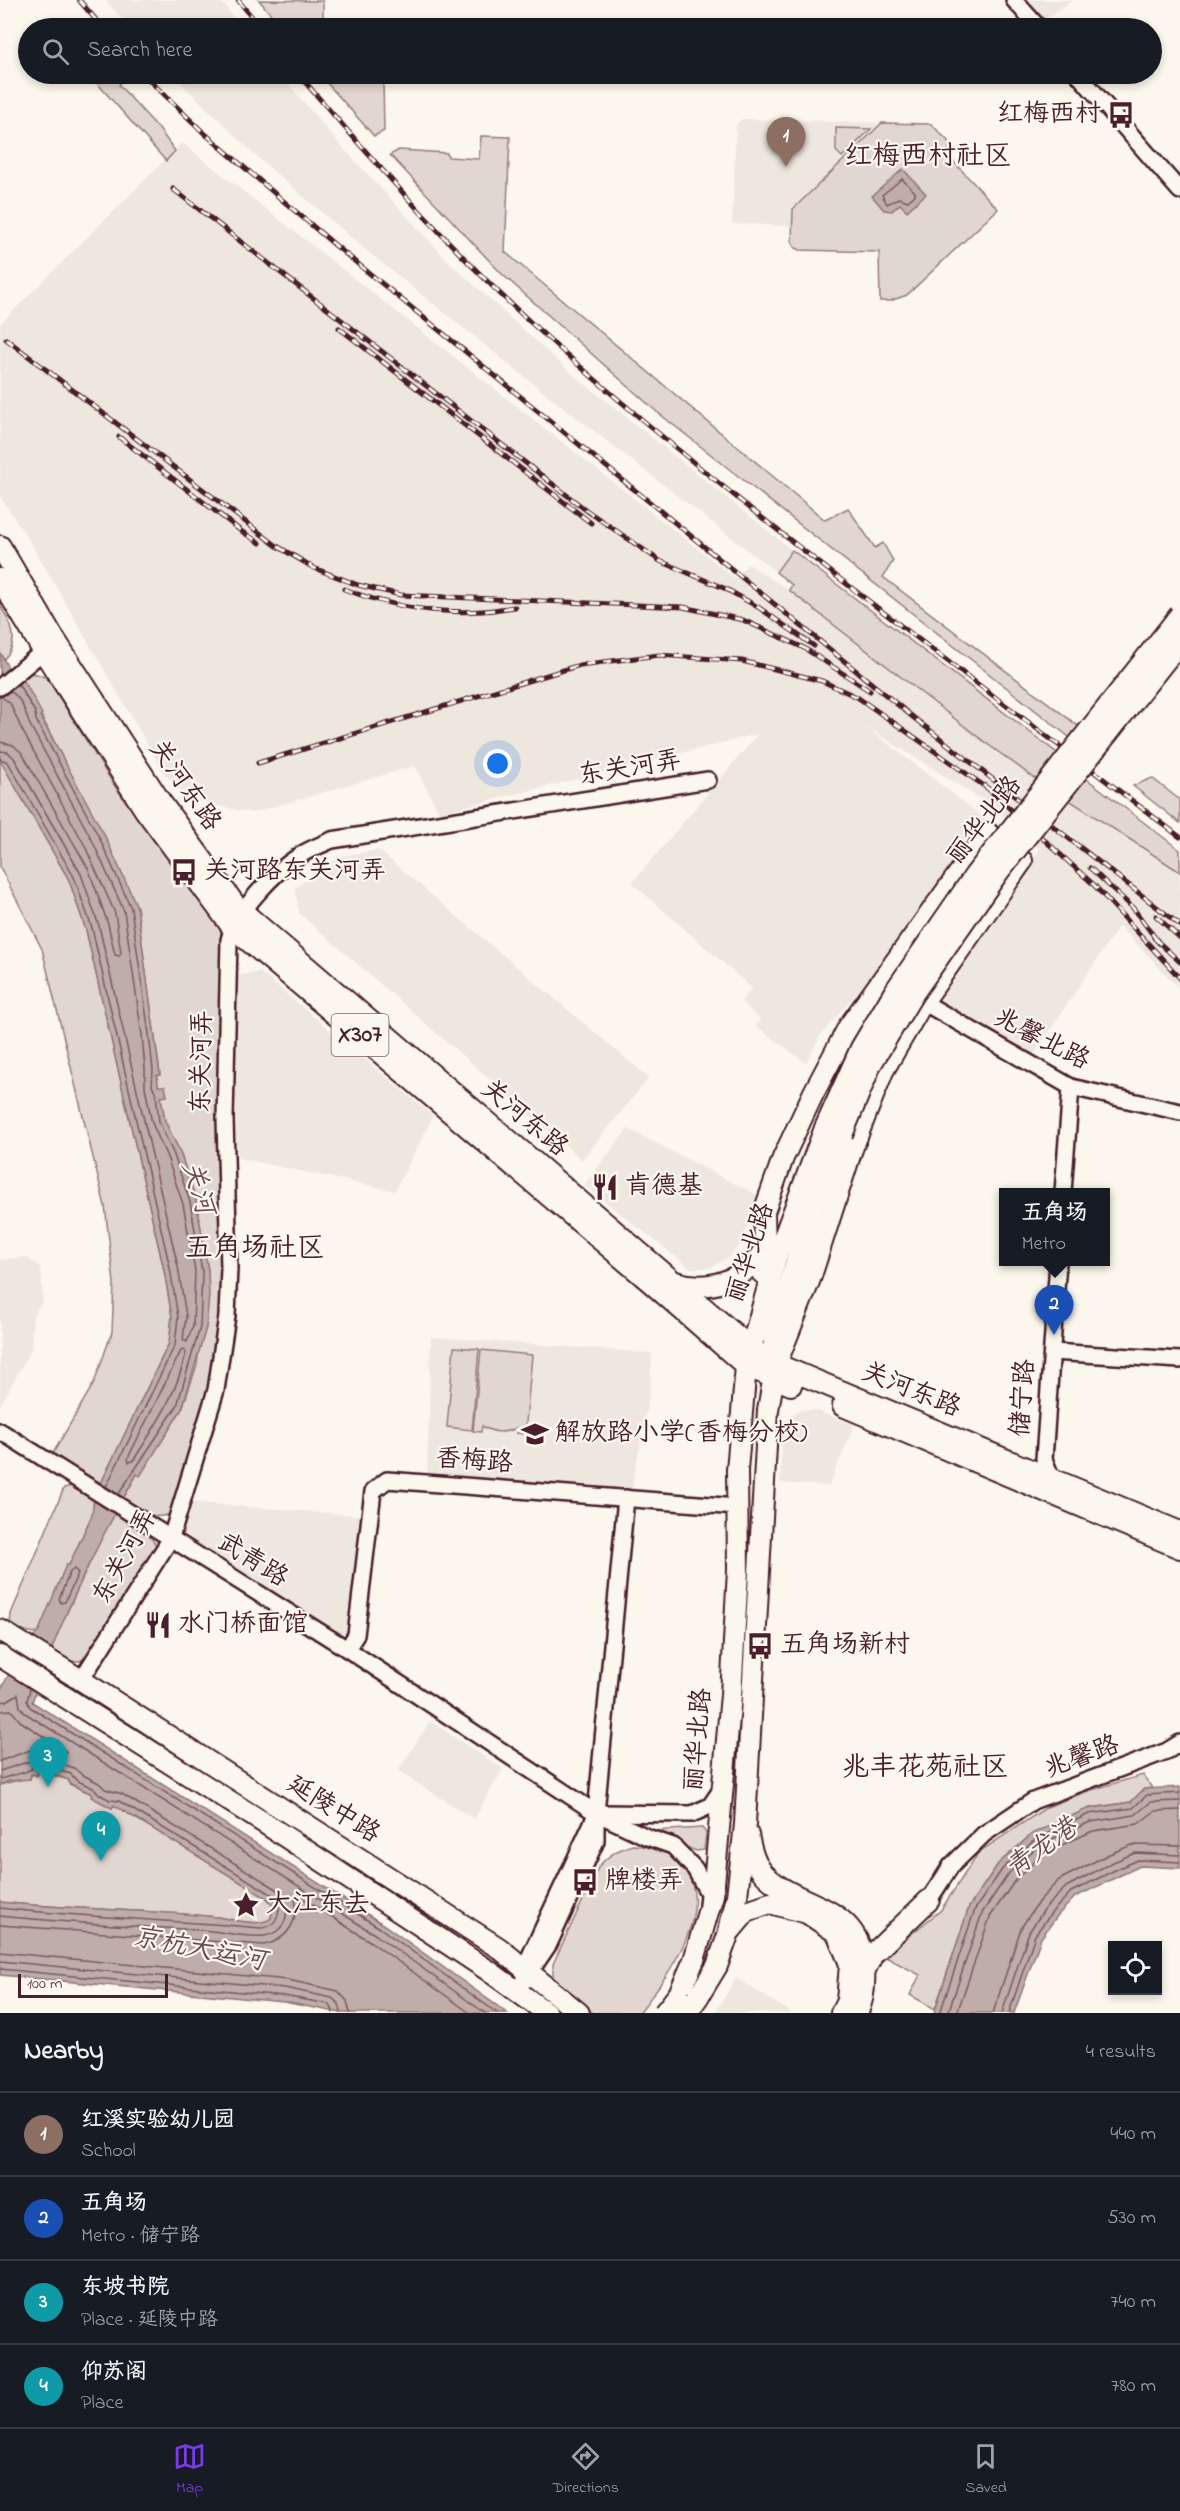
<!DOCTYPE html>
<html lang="en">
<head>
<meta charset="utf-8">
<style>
  body { margin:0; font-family:"Indie Flower","LXGW WenKai TC",sans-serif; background:#20242c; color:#f1f3f6 }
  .controls { position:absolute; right:18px; bottom:18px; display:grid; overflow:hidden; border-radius:0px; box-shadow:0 3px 9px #0003 }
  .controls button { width:54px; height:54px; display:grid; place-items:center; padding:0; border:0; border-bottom:2px solid #363941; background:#171b24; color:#f1f3f6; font:30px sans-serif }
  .scale { position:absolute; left:18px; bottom:15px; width:150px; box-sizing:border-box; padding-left:6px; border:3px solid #4a1f2b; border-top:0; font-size:16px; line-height:21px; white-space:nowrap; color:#4a1f2b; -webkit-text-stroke:4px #fbf7ec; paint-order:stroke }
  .you { position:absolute; left:498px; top:764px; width:21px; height:21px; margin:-15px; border:4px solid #fff; border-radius:50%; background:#1a73e8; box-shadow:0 0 0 9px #1a73e833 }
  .badge { display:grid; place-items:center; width:39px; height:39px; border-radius:50%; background:#7c3aed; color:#fff; font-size:20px; font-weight:700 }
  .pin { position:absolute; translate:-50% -50px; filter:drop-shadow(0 2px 3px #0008) }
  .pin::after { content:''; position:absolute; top:32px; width:21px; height:18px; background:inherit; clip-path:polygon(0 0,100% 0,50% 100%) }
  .popup { position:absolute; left:999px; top:1188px; width:111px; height:78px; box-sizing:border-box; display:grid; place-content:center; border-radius:0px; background:#171b24; filter:drop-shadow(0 2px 4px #0005); font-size:20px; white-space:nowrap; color:#9ea1a6 }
  .popup b { font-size:22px; color:#f1f3f6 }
  .popup::after { content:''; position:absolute; left:50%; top:100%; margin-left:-12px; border:12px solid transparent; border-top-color:#171b24 }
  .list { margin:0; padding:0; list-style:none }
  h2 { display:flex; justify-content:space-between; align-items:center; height:78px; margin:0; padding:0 24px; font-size:26px }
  h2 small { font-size:20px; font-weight:400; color:#9ea1a6 }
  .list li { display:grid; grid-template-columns:39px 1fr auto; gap:18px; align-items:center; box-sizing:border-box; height:84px; padding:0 24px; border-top:2px solid #363941 }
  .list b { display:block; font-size:22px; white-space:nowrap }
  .list p { margin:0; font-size:20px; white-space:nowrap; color:#9ea1a6 }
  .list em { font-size:20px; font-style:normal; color:#9ea1a6 }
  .icon { flex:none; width:33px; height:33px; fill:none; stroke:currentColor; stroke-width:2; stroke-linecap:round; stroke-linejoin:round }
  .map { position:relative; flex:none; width:1180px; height:2013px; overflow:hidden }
  .search { position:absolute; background:#171b24; box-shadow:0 3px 9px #0003; left:18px; right:18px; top:18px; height:66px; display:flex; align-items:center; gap:15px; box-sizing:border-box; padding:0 21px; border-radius:33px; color:#9ea1a6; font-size:22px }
  .sheet { height:414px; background:#171b24 }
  nav { display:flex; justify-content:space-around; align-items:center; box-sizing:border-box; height:84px; border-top:2px solid #363941; background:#171b24; font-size:16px; color:#9ea1a6 }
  nav a { display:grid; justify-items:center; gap:3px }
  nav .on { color:#7c3aed }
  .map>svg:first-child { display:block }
</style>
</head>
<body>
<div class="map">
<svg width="1180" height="2013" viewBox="0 0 1180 2013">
  <rect width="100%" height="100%" fill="#fbf7ec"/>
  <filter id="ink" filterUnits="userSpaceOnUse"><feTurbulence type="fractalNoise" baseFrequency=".0167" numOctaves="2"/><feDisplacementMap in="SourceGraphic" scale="12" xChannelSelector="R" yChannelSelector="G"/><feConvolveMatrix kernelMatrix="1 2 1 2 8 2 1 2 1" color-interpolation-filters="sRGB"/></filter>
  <g filter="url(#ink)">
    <g fill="#eee7de">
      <polygon points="105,0 220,0 242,28 130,28"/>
      <polygon points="1027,0 1073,0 1044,20"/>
      <polygon points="172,74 280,74 342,147 451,264 570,372 792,550 776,572 545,393 367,251 255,155"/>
      <polygon points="742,119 882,123 793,208 792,226 732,224 736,125"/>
      <polygon points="182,143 735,578 748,564 789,590 986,743 1074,805 1180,872 1180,989 1119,926 1033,1056 934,996 990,912 1040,849 992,806 865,726 997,828 820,1036 806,1063 756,1026 761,1020 741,1002 752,988 632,883 758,734 439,813 415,766 252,813 190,800 164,773 32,545 0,496 0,324"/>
      <polygon points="378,850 649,1078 582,1160 299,913 295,888 341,856"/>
      <polygon points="260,972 433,1116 395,1191 237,1158 233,976"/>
      <polygon points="628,1129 757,1195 743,1241 729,1257 710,1268 690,1268 584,1185"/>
      <polygon points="26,1257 41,1268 43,1301 33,1315 31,1350 0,1406 0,1260"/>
      <polygon points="431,1337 652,1353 650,1391 631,1493 427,1476"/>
      <polygon points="799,1410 814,1410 854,1425 829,1486 780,1483 782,1429 788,1418"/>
      <polygon points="189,1502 365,1516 350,1631 345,1639 185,1539 183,1530"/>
      <polygon points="430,1721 503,1769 474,1819 398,1771"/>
      <polygon points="736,1978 792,2013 715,2013"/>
    </g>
    <g fill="#e2d7d0" stroke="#967b7e" stroke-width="1.5">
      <polygon points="259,0 323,1 323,28 282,28"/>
      <polygon points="89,74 120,74 124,78 119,85 159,129 175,151 166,161"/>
      <polygon points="319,74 348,74 348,78 383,79 384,131 374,136"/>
      <polygon points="882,123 931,124 953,146 947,151 948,156 998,209 907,295 890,301 880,301 879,252 800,250 794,247 792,242 793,209"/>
      <polygon points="836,128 871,129 842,157 836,151"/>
      <polygon points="481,136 510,137 505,252 825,520 848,508 875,548 883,543 893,561 883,577 1082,729 1073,740 657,412 502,274 390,155 399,150 447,153 448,157 479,159"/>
      <polygon points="792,550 1061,756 1041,783 986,743 789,590 792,585 776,572"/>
      <path d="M0,605C11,623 21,641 4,659L0,653Z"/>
      <path d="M28,673L37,674L47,678L114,785L155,842L221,926V1316L210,1388L171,1514C151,1521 140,1510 123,1499L137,1474L140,1475L182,1409L197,1365L208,1270L196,1200L180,1152L165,1121L161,1097L166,1096L158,1086L157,1075L160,1074L137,907L22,677Z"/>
      <polygon points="0,760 69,880 86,930 164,1270 172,1317 169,1343 101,1483 52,1455 94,1383 112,1332 114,1283 105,1206 42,949 0,867"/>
      <polygon points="1083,776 1180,850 1180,872 1066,798"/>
      <polygon points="1152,778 1180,800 1180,823 1133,786"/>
      <polygon points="454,1347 479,1349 472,1430 447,1427"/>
      <path d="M481,1350L532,1355L525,1434L516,1433V1428C504,1434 494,1433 482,1426L481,1432L473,1431Z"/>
      <polygon points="72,1486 94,1499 92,1515 38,1633 21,1631 10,1624 11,1614 64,1488"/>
      <path d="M115,1513C129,1522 151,1531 157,1548L88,1658C72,1665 63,1661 49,1652L100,1540Z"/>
      <path d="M39,1771L69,1780V1784L92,1794L91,1797L112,1808L114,1805L268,1899L273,1906L271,1918C260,1928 232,1919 217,1917C145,1909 72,1910 0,1902V1785L22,1779H30L32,1774L37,1776Z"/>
      <polygon points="1143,1775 1152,1788 1144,1789 1131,1802 1090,1808 1032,1834 998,1864 969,1907 935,2009 910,1995 920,1975 884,1956 941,1910 979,1852 1047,1807 1088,1791"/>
      <polygon points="702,1828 706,1833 704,1850 696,1851 654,1834 654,1831"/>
      <path d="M633,1845C652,1846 674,1851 685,1868C715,1915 667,1976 639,2013H593L557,1984L553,1976V1964L599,1866C609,1855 618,1849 633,1845Z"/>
    </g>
    <g fill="#bfadaa" stroke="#907477" stroke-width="1.5">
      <polygon points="903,169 926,194 907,211 900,204 892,211 884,210 872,196"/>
      <path d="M0,653L16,681L22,677L42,714L40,716L104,834L137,907L160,1075H157L158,1086H165L167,1096L161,1097L165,1121L180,1152L196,1200L208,1270L209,1296L206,1328L182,1409L140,1476L137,1474C94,1548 60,1621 32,1702L383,1924L507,2013H341L284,2002L0,1975V1902C72,1910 145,1909 217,1917C232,1919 260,1928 271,1918L273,1906L268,1899L114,1805L112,1808L91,1797L92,1794L69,1783V1780L39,1770L37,1775L31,1774L30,1779L9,1781L0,1785V1691L28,1639L38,1633L66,1565H69L92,1515L94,1499L101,1483L169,1343L172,1317L164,1270L86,930L69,880L0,760Z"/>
      <polygon points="1180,1787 1180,1868 1140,1866 1075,1897 1057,1916 1041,1938 1014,2013 934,2013 969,1907 998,1864 1032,1834 1087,1809 1131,1802 1144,1789"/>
    </g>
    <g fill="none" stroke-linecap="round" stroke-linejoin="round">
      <g stroke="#79585e" stroke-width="1.5">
        <polygon points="902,179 915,192 915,195 908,201 899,198 887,204 882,195"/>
        <polyline points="15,686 20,687 35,712 36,720 99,837 131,908 149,1034 153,1070 152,1086 156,1093 159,1122 174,1155 190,1202 202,1271 200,1327 177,1406 118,1495"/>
        <polyline points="0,696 10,703 21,728 84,844 115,913 121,953 119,956 115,955 108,924 89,870 22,753 13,745 0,742"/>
        <path d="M0,751L8,752L14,758L81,874L99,926L178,1267L186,1316L183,1340L187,1342L193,1326L195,1271L183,1204L167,1157L152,1123L145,1087V1069L142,1035L124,911L92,840L29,723C25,711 21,696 9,691"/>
        <polyline points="0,759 8,762 74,877 92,928 170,1268 178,1317 175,1345 106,1487"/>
        <path d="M184,1350L186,1353C176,1396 156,1425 133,1461L129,1462L128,1458L181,1351Z"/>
        <polygon points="74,1569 78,1573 65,1602 61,1603 59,1599 70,1572"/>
        <polyline points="30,1689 27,1701 30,1707 380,1928 497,2013"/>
        <polyline points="0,1702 7,1701 18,1694 20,1707 25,1713 376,1935 485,2013"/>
        <polyline points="0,1711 11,1710 20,1721 67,1752 64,1755 36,1748 0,1761"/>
        <path d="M0,1771L42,1757L74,1768L81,1774L99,1783L105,1789L122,1794L275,1888C292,1903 291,1932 264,1936C244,1938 221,1931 201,1930C134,1926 67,1923 0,1916"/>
        <path d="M0,1779L25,1772L39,1765L71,1774L76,1780L95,1789L99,1794L110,1800L119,1801L271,1894L279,1906C279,1919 274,1926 262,1928C175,1920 87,1918 0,1908"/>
        <path d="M0,1925L264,1945C288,1940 299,1921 295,1898L298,1895L371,1942L470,2013"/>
        <polyline points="0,1952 288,1980 338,1991 347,2001 350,2013"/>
        <polyline points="0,1961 285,1988 332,1998 339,2004 341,2013"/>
        <polyline points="0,1969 284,1996 328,2004 332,2008 333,2013"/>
        <polyline points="940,2013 975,1909 1003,1868 1036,1839 1089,1814 1133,1808 1147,1795 1180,1793"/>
        <polyline points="948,2013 982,1913 1009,1873 1039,1845 1090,1822 1135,1815 1151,1802 1180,1801"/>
        <polyline points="957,2013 990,1917 1016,1879 1044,1853 1093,1831 1138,1824 1155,1811 1180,1810"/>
        <polyline points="993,2013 1021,1928 1039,1901 1059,1880 1107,1855 1132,1845 1180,1846"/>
        <polyline points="1002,2013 1029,1932 1046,1907 1066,1887 1111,1863 1135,1853 1180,1855"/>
        <polyline points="1009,2013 1035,1935 1052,1912 1071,1892 1115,1870 1138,1860 1180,1862"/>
      </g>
      <defs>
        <g id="minor">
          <polyline points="1014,0 1039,28"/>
          <polyline points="1078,74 1180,191"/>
          <polyline points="0,687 51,645"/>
          <polyline points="923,1002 1071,1087 1180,1112"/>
          <polyline points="1063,1192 1071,1087"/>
          <polyline points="1052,1352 1180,1360"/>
          <polyline points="0,1431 347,1649 596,1813 647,1837 673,1846 695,1869 708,1893 707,1906"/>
          <polyline points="1054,1484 1044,1459 1058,1262"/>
          <polyline points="347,1649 356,1635 373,1491 387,1480 737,1507"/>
          <path d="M81,1680L171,1538L216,1390L227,1316L229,1268L225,1119L229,940C236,912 274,872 299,856C309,849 321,845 332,840L708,780"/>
          <polyline points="602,1813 692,1814 710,1806 721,1790"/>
          <polyline points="929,1900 951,1866 984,1834 1033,1801 1167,1751 1180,1743"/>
          <polyline points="523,1971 594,1819"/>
          <polyline points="517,1991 549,1944 596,1841 596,1813 626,1498"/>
        </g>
        <g id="major">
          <polyline points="0,546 52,635 160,801 236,906 752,1349 776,1364 1180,1532"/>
          <polyline points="0,579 47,657 145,810 232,927 649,1281 746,1366 791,1385"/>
          <polyline points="762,1273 765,1249 764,1212 783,1158 814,1092 849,1026 988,833"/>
          <path d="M675,1282C711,1293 745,1279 766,1248"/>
          <polyline points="778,1359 810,1279 852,1149 883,1071 923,1002 1022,861"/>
          <polyline points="843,1406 1180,1548"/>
          <polyline points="0,1630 81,1680 499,1948 579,2013"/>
          <polyline points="0,1656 266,1824 489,1971 547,2013"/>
          <path d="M748,1835C750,1846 753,1860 760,1869C790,1909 860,1899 864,1968C865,1983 864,2000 857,2013"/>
          <polyline points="731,1930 747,1911 770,1903 807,1913 837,1933 850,1964 847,2001 841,2013"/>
          <polyline points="864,1972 873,1954 929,1900"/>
          <polyline points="679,1994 694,1960 713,1895 731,1695 738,1570 737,1470 746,1366 776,1258 825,1128"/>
          <polyline points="698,1997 717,1966 728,1935 737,1896 745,1824 768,1410 776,1364 773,1337 813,1206 842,1135"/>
        </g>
      </defs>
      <use href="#minor" stroke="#4a1f2b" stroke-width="20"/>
      <use href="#major" stroke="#4a1f2b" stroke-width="24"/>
      <use href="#minor" stroke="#fbf7ec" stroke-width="15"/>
      <use href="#major" stroke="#fbf7ec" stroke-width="20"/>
      <defs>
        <g id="rail">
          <polyline points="79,0 103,28"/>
          <polyline points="238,0 261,28"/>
          <polyline points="143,74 203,132 336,246 914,718 1180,925"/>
          <path d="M298,74C375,162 452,252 539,330C742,513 964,672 1180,837"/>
          <polyline points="173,189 586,510 660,561 726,589 758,607 814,646"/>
          <polyline points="339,328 591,523"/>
          <polyline points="6,339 277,546 314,568 358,585 401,595 683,607 743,620 804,648 870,691"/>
          <polyline points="119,437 241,531 260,543"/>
          <path d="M344,589C388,606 435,614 482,611C493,611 504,608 515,607"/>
          <polyline points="258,763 580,665 659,655 742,661 822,681 857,697 990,790"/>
          <polyline points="985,786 1093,884 1180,978"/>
          <polyline points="1090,868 1133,908 1159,943"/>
          <polyline points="1156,916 1180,938"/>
          <polyline points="1154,938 1180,962"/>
        </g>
      </defs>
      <use href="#rail" stroke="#4a1f2b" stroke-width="5"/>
      <use href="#rail" stroke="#fbf7ec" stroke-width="3" stroke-dasharray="9" stroke-linecap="butt"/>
      <defs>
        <g id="major-bridge">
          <polyline points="825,1128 861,1048 895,991 975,875 1180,615"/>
          <polyline points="842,1135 871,1064 913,994 999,871 1180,642"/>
          <polyline points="664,2013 679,1994"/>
          <polyline points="687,2013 698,1997"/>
        </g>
      </defs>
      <use href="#major-bridge" stroke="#4a1f2b" stroke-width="24" stroke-linecap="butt"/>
      <use href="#major-bridge" stroke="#fbf7ec" stroke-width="20"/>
    </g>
  </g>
  <defs>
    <symbol id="bus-bare" viewBox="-9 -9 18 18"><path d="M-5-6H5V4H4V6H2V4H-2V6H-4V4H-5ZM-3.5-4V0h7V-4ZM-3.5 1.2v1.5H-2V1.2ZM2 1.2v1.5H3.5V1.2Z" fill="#4a1f2b" stroke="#fbf7ec" stroke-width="2.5" paint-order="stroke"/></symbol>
    <symbol id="restaurant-bare" viewBox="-9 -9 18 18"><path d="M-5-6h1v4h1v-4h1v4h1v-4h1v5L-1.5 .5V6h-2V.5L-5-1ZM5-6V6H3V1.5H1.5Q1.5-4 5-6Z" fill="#4a1f2b" stroke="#fbf7ec" stroke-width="2.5" paint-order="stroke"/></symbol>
    <symbol id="school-bare" viewBox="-9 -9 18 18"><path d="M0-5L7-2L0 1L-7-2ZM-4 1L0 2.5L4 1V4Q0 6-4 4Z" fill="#4a1f2b" stroke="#fbf7ec" stroke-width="2.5" paint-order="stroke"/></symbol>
    <symbol id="sight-bare" viewBox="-9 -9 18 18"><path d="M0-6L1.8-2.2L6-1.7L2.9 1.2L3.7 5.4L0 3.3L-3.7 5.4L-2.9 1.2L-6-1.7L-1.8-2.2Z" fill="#4a1f2b" stroke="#fbf7ec" stroke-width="2.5" paint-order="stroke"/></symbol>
  </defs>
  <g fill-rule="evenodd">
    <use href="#bus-bare" x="1102" y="96" width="38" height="38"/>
    <use href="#bus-bare" x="165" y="853" width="38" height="38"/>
    <use href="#restaurant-bare" x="586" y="1168" width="38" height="38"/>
    <use href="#school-bare" x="516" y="1415" width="38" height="38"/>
    <use href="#restaurant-bare" x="139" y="1606" width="38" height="38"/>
    <use href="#bus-bare" x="741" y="1627" width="38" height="38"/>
    <use href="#bus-bare" x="566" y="1863" width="38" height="38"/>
    <use href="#sight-bare" x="227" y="1886" width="38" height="38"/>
  </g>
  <g text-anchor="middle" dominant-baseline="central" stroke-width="4.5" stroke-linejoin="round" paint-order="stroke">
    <rect fill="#fbf7ec" stroke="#7f6065" stroke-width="1.5" x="331.5" y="1014" width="57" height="42" rx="4.5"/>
    <g font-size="24" font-weight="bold" fill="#4a1f2b">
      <text x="360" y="1035">X307</text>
    </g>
    <g font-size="26" fill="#4a1f2b" stroke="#fbf7ec" text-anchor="start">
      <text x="1101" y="115" text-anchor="end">红梅西村</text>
      <text x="204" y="872">关河路东关河弄</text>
      <text x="625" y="1187">肯德基</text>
      <text x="555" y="1434">解放路小学(香梅分校)</text>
      <text x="178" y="1625">水门桥面馆</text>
      <text x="780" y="1646">五角场新村</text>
      <text x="605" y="1882">牌楼弄</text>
      <text x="266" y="1905">大江东去</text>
    </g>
    <g font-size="26" fill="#4a1f2b" stroke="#fbf7ec">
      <text transform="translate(630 769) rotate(-9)">东关河弄</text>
      <text transform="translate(184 786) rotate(55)">关河东路</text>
      <text transform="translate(985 821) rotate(-52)">丽华北路</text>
      <text transform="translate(1041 1040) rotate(27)">兆馨北路</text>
      <text transform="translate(203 1062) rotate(-89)">东关河弄</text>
      <text transform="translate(524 1119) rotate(40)">关河东路</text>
      <text transform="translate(751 1253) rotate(-72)">丽华北路</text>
      <text transform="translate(911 1391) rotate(22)">关河东路</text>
      <text transform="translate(1024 1398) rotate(-86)">储宁路</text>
      <text transform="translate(474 1462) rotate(4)">香梅路</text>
      <text transform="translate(126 1557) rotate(-61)">东关河弄</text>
      <text transform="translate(252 1561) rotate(32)">武青路</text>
      <text transform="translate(699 1740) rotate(-85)">丽华北路</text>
      <text transform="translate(1082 1758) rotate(-20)">兆馨路</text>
      <text transform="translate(333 1810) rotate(32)">延陵中路</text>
    </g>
    <g font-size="27" font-style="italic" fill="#6d4a51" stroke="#fbf7ec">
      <text transform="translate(197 1188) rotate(73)">关河</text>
      <text transform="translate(1042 1849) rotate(-36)">青龙港</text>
      <text transform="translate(199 1950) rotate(11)">京杭大运河</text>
    </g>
    <g font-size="28" fill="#4a1f2b" stroke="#fbf7ec">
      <text x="928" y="157">红梅西村社区</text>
      <text x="255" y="1249">五角场社区</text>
      <text x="925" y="1768">兆丰花苑社区</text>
    </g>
  </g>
</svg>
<div class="controls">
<button><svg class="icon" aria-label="locate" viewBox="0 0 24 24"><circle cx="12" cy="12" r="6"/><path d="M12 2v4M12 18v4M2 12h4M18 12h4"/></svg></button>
</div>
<div class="scale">100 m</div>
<div class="you"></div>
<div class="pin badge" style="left:786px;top:167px;background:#8d6e63">1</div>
<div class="pin badge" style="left:1054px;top:1335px;background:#1a4fb4">2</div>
<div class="popup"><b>五角场</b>Metro</div>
<div class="pin badge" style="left:48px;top:1787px;background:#0f9aa8">3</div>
<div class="pin badge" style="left:101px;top:1861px;background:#0f9aa8">4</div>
<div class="search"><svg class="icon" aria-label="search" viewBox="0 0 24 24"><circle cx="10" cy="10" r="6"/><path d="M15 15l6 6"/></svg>Search here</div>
</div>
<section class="sheet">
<h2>Nearby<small>4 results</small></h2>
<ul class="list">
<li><span class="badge" style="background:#8d6e63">1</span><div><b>红溪实验幼儿园</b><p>School</p></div><em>440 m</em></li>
<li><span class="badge" style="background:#1a4fb4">2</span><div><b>五角场</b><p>Metro · 储宁路</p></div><em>530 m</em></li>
<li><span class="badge" style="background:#0f9aa8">3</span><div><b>东坡书院</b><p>Place · 延陵中路</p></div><em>740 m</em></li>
<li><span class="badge" style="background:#0f9aa8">4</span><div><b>仰苏阁</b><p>Place</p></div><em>780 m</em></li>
</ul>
</section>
<nav>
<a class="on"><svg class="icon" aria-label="map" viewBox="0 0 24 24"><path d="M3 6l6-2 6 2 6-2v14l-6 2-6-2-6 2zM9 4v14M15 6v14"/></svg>Map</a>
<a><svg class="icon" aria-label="directions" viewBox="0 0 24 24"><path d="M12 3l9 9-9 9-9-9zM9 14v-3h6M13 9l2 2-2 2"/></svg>Directions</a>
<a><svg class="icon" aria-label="saved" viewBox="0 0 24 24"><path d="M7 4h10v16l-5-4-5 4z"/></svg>Saved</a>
</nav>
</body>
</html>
